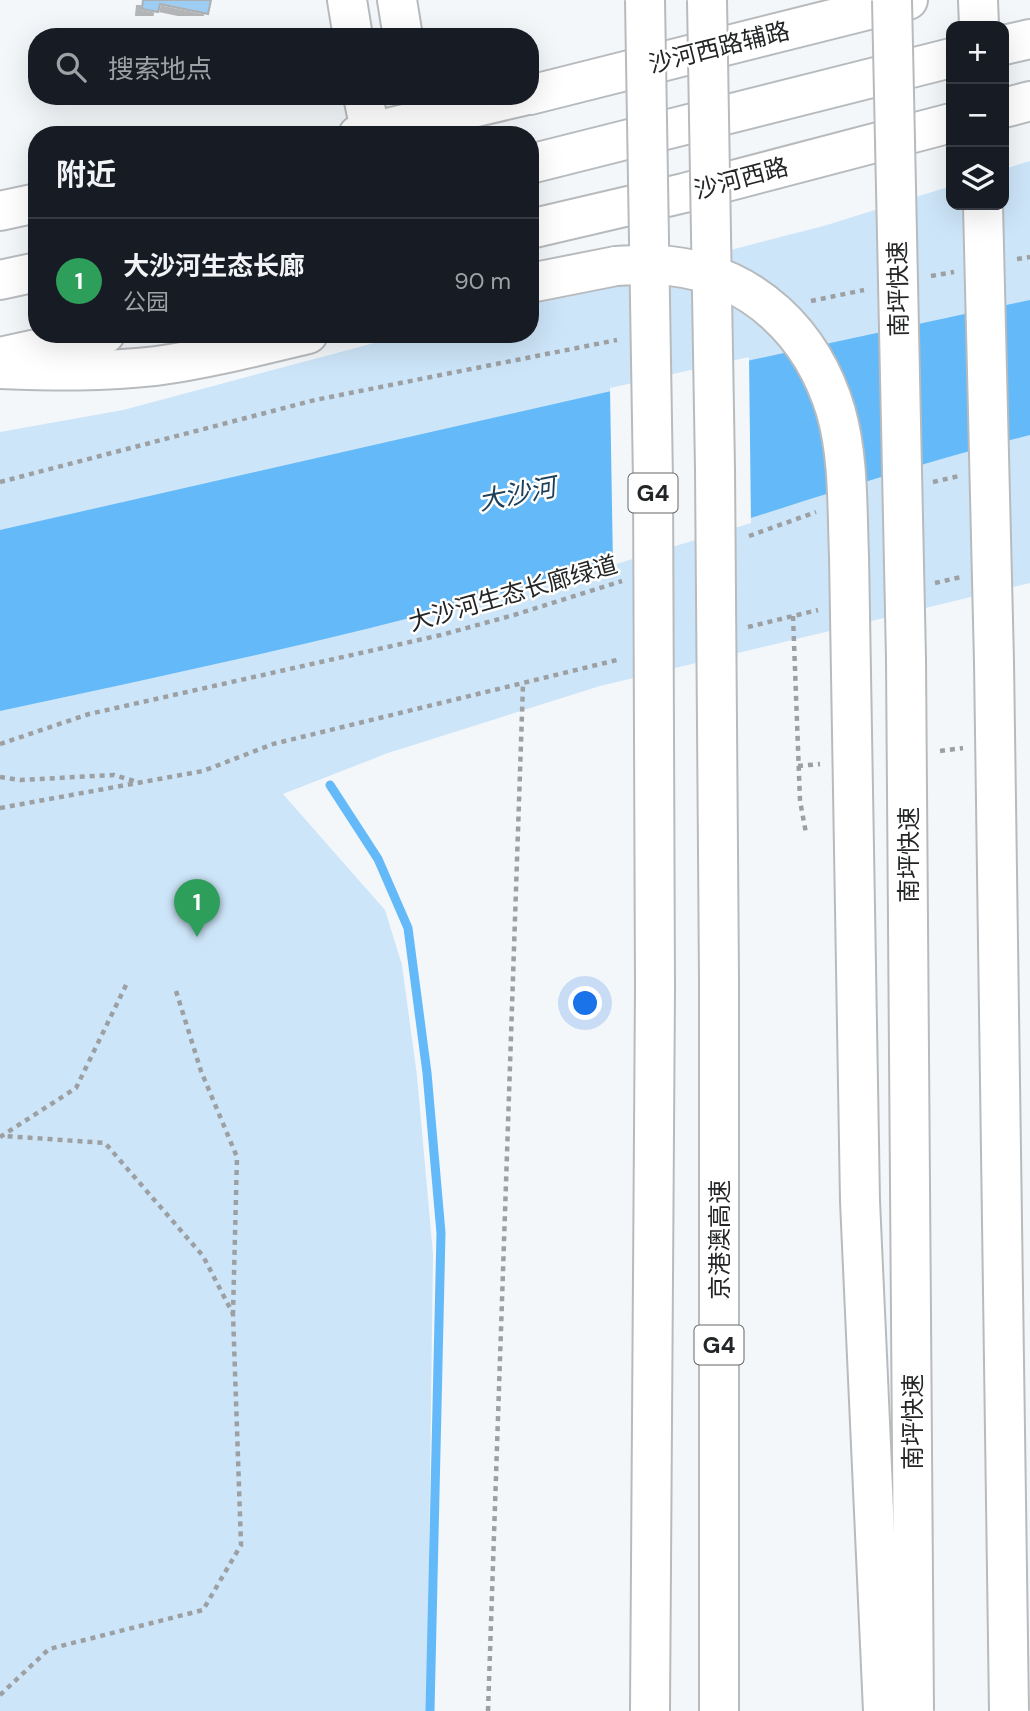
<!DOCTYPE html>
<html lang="zh">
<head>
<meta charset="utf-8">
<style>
  body { margin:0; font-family:"DM Sans","Noto Sans SC",sans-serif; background:#20242c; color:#f1f3f6 }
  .controls { position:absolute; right:21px; top:21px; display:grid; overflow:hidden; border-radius:14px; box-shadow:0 7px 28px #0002 }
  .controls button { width:63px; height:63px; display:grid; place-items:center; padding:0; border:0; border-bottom:2px solid #363941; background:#171b24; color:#f1f3f6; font:35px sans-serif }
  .you { position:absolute; left:586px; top:1004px; width:24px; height:24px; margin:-18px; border:5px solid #fff; border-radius:50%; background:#1a73e8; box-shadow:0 0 0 10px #1a73e833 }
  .badge { display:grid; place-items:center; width:46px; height:46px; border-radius:50%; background:#ca9c94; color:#fff; font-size:23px; font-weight:700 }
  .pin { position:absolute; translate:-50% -58px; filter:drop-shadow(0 2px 4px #0008) }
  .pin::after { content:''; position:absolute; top:37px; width:24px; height:21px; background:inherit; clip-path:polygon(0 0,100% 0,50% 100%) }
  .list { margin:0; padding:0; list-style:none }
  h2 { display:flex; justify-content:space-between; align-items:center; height:91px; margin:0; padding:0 28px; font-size:30px }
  h2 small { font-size:23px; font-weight:400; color:#9ea1a6 }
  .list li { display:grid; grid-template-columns:46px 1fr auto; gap:21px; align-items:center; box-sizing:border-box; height:126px; padding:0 28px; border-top:2px solid #363941 }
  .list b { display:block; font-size:26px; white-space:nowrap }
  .list p { margin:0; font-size:23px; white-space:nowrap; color:#9ea1a6 }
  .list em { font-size:23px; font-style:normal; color:#9ea1a6 }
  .icon { flex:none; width:38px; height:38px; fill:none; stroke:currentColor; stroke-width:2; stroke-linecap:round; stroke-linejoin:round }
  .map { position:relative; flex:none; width:1030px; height:1711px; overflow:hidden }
  .search { position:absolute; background:#171b24; box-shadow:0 7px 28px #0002; left:28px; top:28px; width:511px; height:77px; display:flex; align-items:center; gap:18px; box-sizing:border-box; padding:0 24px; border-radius:28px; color:#9ea1a6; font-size:26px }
  .panel { position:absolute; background:#171b24; box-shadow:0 7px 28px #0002; left:28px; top:126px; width:511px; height:217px; border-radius:28px }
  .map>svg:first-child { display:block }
</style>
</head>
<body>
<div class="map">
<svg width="1030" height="1711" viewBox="0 0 1030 1711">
  <defs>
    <filter id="shadow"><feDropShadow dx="-6" dy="6" stdDeviation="0" flood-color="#0004"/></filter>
  </defs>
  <rect width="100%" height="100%" fill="#f4f7fa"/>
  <polygon fill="#cde5f9" points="1030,161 1030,583 600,686 388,753 283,794 385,910 402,965 417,1076 433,1254 427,1711 0,1711 0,432 123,410 408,334 530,334 530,302 827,225 951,186 951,205 1004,205 1004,169"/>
  <path fill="#64b9f8" d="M1030,300V435C847,482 669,549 486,598C325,642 162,676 0,711V530L673,377Z"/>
  <polygon fill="#f4f7fa" points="749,357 751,523 613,565 610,388"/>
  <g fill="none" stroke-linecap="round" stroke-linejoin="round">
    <polyline stroke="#64b9f8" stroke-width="9" points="330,785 378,859 408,928 427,1073 441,1233 430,1711"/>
  </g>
  <polygon fill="#9dcdf3" stroke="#adb0b2" stroke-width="2" filter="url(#shadow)" points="143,0 211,0 208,14 160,4 158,12 142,9"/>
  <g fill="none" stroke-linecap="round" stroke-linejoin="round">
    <defs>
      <g id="secondary">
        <polyline points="347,0 353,37"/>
        <polyline points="397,0 403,37"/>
        <polyline points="530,95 908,0"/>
        <polyline points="363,96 371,135"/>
        <polyline points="358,135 523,96"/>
        <polyline points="0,211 37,203"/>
      </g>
      <g id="primary">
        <polyline points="1004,45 1030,39"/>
        <polyline points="1004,108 1030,101"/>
        <polyline points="530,164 951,58"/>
        <polyline points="530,229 684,193 951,123"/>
        <polyline points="0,280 37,272"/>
        <polyline points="0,357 105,334"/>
      </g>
      <g id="highway">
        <polyline points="978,0 979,26"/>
        <polyline points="530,283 616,266"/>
        <path d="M0,369C52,371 104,372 156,366C207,359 258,346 308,334"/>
        <polyline points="650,1711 655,987"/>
        <polyline points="719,1711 719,978"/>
      </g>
    </defs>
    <use href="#secondary" stroke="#b8bbbd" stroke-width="42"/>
    <use href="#primary" stroke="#b8bbbd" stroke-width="42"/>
    <use href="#highway" stroke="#b8bbbd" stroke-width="42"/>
    <g stroke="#9da0a2" stroke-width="4.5" stroke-dasharray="5 5" stroke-linecap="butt">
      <polyline points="1017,259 1030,257"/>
      <polyline points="931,276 954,272"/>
      <polyline points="811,301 864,290"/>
      <polyline points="0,482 315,400 617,340"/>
      <polyline points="933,482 959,476"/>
      <polyline points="749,536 816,512"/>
      <polyline points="935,583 961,577"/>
      <polyline points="793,616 800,801 806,833"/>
      <polyline points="748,627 818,610"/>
      <polyline points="0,744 89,714 441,635 514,615 622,581"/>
      <polyline points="940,751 963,748"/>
      <polyline points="798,766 820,764"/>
      <polyline points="0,777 20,780 114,775 141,783"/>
      <polyline points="0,808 203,771 273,744 621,659"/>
      <polyline points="176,991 201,1071 237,1157 233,1313"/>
      <polyline points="0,1137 76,1088 127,983"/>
      <polyline points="0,1695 49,1649 203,1610 241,1545 233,1314 203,1256 105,1143 5,1136"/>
      <polyline points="488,1711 523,684"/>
    </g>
    <use href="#secondary" stroke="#fff" stroke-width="38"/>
    <use href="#primary" stroke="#fff" stroke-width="38"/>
    <use href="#highway" stroke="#fff" stroke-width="38"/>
    <defs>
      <g id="highway-bridge">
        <polyline points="645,0 653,480 655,987"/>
        <polyline points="707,0 715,469 719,978"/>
        <polyline points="892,0 906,659 914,1711"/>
        <polyline points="983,205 994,662 1009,1711"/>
        <path d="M616,266C634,265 652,264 670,266C754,275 813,334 836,412C849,458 847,509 849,556L860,1201L883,1711"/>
      </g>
    </defs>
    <use href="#highway-bridge" stroke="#b8bbbd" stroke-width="42" stroke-linecap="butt"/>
    <use href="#highway-bridge" stroke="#fff" stroke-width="38"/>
  </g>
  <g text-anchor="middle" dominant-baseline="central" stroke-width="5" stroke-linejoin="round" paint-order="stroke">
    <g fill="#fff" stroke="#656667" stroke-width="2">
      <rect x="628.5" y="473.5" width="49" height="39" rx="5"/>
      <rect x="694.5" y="1325.5" width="49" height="39" rx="5"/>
    </g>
    <g font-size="23" font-weight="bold" fill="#232526">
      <text x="653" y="493">G4</text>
      <text x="719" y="1345">G4</text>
    </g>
    <g font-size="24" fill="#232526" stroke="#fff">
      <text transform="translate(719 47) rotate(-14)">沙河西路辅路</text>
      <text transform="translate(741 178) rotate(-15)">沙河西路</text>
      <text transform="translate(898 289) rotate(-91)">南坪快速</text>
      <text transform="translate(513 593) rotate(-16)">大沙河生态长廊绿道</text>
      <text transform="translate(908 855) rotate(-90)">南坪快速</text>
      <text transform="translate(719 1240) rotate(-90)">京港澳高速</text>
      <text transform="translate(912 1422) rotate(-90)">南坪快速</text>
    </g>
    <g font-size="26" font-style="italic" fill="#1d405a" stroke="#fff">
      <text transform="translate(517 494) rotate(-11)">大沙河</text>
    </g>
  </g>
</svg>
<div class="controls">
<button>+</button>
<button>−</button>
<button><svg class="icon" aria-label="layers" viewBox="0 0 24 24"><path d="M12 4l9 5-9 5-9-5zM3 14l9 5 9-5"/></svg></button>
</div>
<div class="you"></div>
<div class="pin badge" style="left:197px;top:937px;background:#2e9e5b">1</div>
<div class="search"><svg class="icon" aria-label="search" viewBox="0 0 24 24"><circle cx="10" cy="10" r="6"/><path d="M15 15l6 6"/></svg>搜索地点</div>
<section class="panel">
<h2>附近<small></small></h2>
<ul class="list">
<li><span class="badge" style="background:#2e9e5b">1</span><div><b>大沙河生态长廊</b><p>公园</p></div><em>90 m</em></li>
</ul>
</section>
</div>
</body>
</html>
